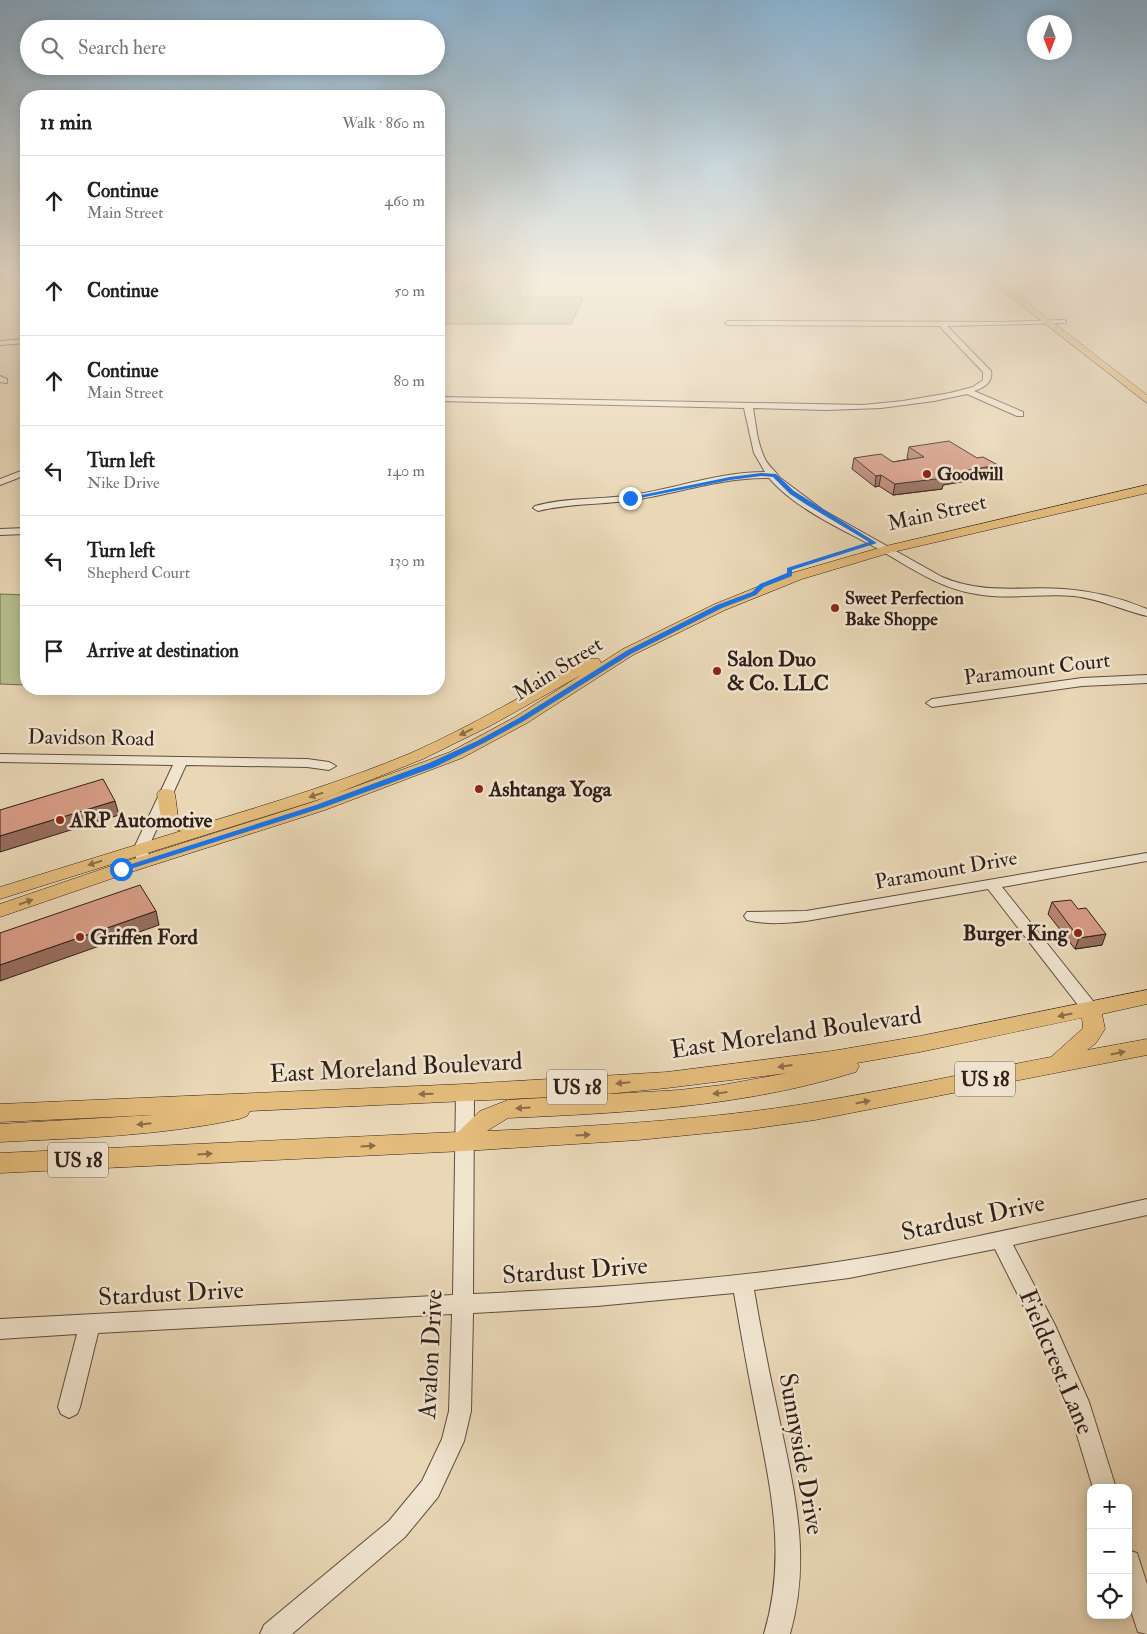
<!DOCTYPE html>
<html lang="en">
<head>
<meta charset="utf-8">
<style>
  body { margin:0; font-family:"IM FELL Double Pica",serif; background:#f6f6f6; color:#202124 }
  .controls { position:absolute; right:15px; bottom:15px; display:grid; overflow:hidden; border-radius:10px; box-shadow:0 2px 12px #0003 }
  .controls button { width:45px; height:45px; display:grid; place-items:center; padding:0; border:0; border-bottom:1px solid #e0e0e0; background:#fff; color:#202124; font:25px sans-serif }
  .compass { position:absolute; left:1027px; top:15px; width:45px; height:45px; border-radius:50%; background:#fff; box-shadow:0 2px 12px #0003; rotate:180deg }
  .stop { position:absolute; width:15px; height:15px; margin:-11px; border:4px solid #1a73e8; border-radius:50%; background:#fff }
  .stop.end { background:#1a73e8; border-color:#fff; box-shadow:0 1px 5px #0008 }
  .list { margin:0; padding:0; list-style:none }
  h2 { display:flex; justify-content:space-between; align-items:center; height:65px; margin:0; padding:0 20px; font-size:21px }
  h2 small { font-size:16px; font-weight:400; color:#757577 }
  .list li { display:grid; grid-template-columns:32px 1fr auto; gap:15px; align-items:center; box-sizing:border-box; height:90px; padding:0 20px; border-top:1px solid #e0e0e0 }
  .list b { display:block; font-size:19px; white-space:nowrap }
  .list p { margin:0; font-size:16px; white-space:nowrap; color:#757577 }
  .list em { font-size:16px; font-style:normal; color:#757577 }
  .icon { flex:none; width:28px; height:28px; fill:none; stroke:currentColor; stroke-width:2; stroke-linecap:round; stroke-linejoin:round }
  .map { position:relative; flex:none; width:1147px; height:1634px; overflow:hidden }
  .search { position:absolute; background:#fff; box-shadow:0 2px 12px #0003; left:20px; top:20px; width:425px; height:55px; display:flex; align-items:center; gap:12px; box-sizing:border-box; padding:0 18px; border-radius:28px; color:#757577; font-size:19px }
  .panel { position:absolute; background:#fff; box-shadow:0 2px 12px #0003; left:20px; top:90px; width:425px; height:605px; border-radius:20px }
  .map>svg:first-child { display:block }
</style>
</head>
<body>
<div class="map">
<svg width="1147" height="1634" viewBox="0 0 1147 1634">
  <rect width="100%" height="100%" fill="#e9d7b6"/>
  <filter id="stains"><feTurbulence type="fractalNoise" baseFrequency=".004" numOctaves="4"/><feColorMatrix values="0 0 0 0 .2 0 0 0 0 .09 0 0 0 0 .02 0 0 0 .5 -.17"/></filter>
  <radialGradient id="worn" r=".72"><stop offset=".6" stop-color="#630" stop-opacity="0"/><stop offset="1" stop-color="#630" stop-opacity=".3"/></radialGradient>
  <g fill="#b6be8e" stroke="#726e54">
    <polygon points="439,276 524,276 519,297 582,297 583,299 571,324 439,324"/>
    <polygon points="0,594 26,595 26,685 0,684"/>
  </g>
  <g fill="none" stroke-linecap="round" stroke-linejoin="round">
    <defs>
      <g id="minor">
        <polygon points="525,276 694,277 709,276 694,281 523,279"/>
        <path d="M1064,320L1066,321V323L947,326L991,371C993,382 984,388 974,391L1023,412V416H1017L967,394L934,401L881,408L826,410L753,408C756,425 757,443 765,459C768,466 777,472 779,477L823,510L942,577C984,595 1021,586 1064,589C1093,591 1121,598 1147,609V616C1122,610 1100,599 1074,596C1041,593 1008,600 976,594C939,588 911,568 880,550C843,529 798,511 769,478C723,477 679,493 633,500C601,505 570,503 538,511L533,508L535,506C567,497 600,500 633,495C677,488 720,472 765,472L754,453L744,408L439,401V397L863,405L903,401L950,393L973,387L983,380V372L943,330L940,326L728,325L725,323L728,321L1002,322Z"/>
        <polygon points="26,339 26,343 0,345 0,341"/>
        <polygon points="0,376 7,379 7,383 0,382"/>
        <polygon points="26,469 26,475 0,485 0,479"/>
        <polygon points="26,528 26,534 0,535 0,529"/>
        <polygon points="1147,675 1147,683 1082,686 932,707 926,703 932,699 1082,678"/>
        <polygon points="0,754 307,759 329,762 336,766 329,770 307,767 186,765 148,848 149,859 147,862 137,862 134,848 173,765 0,762"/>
        <path d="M1147,853V861L1002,887L1097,1006L1099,1010L1097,1014L1091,1016L1085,1014L988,889L806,921C787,923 766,925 747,920L744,916L747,912L806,911Z"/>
        <path d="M465,1086L471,1088L474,1093L473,1294C599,1288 725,1280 850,1260C950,1244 1048,1221 1147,1199V1215L1013,1245L1055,1325L1089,1402L1116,1488H1093L1067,1402L1039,1337L995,1249L849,1278L754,1290C761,1331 769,1372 778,1413C794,1490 812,1557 790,1634H764C787,1557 771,1490 756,1413C748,1373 741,1333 734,1293L597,1306L473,1313L471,1411L464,1441L438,1497L405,1537L292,1634H260L264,1625L389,1521L422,1481L442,1439L449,1411L452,1314L98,1333L80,1407L77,1414L69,1418L61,1414L58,1407L77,1334L0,1339V1319L453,1295L456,1093L459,1088Z"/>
        <polygon points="1128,1550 1137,1553 1147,1584 1147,1634 1138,1632 1128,1602"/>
      </g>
      <g id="major">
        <polygon points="984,276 993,276 1147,395 1147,403"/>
        <path d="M1147,485V493L889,553L802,579L725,610L633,655L527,723L462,758L325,810L128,873L0,917V904L114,865L313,802L426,761L450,752L515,717L581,675L490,726L423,759L330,796L0,899V887L181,831C158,824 161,815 157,794L160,790L166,789L172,790L175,794L178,817L187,821L206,823C275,802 344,781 411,753C472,726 530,691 589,659H599L601,663L623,649L715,604L792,573L886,546Z"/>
        <path d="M1147,990V1004L1102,1014L1105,1029L1096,1043L1087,1050L1147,1039V1055L815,1120L750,1129L638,1140L464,1151L0,1173V1153L458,1132L480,1111L508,1100L679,1090L722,1085L788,1073L667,1088L596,1095L250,1111L247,1116L239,1119C160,1136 80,1138 0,1142V1124L153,1115L0,1122V1104L465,1084L667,1072L832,1051L920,1036ZM1082,1018L1083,1028L1080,1031L1051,1057C972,1072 894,1089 816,1102C708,1120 596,1126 487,1131L508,1118C625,1113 743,1107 856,1072L859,1066L857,1063L920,1052Z"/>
      </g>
    </defs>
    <use href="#minor" stroke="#5e4d40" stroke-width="2"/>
    <use href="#major" stroke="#2f1f19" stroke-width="1"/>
    <use href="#minor" fill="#f1e5d0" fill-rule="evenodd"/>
    <use href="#major" fill="#e4bc7b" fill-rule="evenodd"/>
  </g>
  <g fill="#ba8674" stroke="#2f1f19">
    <polygon points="909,447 995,476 943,485 942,489 893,495 879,486 875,487 852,469 854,458 893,462 909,459 907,458"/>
    <polygon points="1052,902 1102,945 1075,949 1048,914"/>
  </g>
  <g fill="#976d5e" stroke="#2f1f19">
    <polygon points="998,465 995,476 943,485 942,489 893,495 895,484 940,475"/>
    <polygon points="881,475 879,486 875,487 876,476"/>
    <polygon points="115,801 119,815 0,852 0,836"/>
    <polygon points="156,911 159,925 0,981 0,965"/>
    <polygon points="1106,934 1102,945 1075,949 1079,938"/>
  </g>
  <g fill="#d89c87" stroke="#2f1f19">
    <polygon points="949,441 977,458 983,457 998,465 940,475 944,478 895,484 881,475 876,476 854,458 881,454 893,462 924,457 909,447"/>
    <polygon points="103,779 115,801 0,836 0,810"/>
    <polygon points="140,885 156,911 0,965 0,933"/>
    <polygon points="1071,900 1078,909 1086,908 1106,934 1079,938 1052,902"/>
  </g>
  <defs><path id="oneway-solid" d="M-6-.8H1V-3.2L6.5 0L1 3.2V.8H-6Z" transform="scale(1.25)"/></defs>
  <g fill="#8a6e4a">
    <use href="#oneway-solid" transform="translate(466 732) rotate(154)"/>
    <use href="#oneway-solid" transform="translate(316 795) rotate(163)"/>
    <use href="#oneway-solid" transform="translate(95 863) rotate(162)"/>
    <use href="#oneway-solid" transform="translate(26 902) rotate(-19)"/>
    <use href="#oneway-solid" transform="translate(1065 1015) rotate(169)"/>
    <use href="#oneway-solid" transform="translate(1118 1053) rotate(-12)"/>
    <use href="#oneway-solid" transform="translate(785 1066) rotate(172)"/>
    <use href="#oneway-solid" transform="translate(623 1083) rotate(175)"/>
    <use href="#oneway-solid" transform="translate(720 1093) rotate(173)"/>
    <use href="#oneway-solid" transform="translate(426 1094) rotate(178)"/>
    <use href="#oneway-solid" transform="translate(863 1102) rotate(-11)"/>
    <use href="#oneway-solid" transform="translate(523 1108) rotate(177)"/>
    <use href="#oneway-solid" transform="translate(144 1124) rotate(174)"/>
    <use href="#oneway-solid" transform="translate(583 1135) rotate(-4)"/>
    <use href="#oneway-solid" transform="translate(368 1146) rotate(-3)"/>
    <use href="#oneway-solid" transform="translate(205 1154) rotate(-3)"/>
  </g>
  <linearGradient id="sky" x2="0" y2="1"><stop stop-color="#8ab5d6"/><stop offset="0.55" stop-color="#f5edde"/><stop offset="1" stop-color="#f5edde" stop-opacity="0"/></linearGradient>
  <rect width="1147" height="505" fill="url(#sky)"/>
  <polygon fill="#1a73e8" points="761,473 776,474 794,491 877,543 792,570 792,576 764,587 756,595 722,608 631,654 524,721 482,744 435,767 322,808 124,871 118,871 116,869 316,805 429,763 477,741 519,718 626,651 717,605 752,592 760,584 787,573 787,568 869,542 807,505 790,494 773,477 761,476 730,480 630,500 627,498 730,477"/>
  <g fill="#8f2418" stroke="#f1e5d0" stroke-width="2">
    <circle cx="927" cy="474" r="5"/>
    <circle cx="835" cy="608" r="5"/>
    <circle cx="717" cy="671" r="5"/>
    <circle cx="479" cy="789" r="5"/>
    <circle cx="60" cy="820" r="5"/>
    <circle cx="1078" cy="933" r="5"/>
    <circle cx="80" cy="937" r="5"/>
  </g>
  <g text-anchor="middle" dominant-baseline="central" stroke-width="5" stroke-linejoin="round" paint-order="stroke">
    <g font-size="18" font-weight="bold" fill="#2f1f19" stroke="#f1e5d0" text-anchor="start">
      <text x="937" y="474">Goodwill</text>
      <text x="845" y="598">Sweet Perfection<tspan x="845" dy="21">Bake Shoppe</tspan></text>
    </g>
    <g fill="#f1e5d0" stroke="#695a50" stroke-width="1">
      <rect x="955" y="1061.5" width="60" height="35" rx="4"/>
      <rect x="547" y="1069.5" width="60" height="35" rx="4"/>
      <rect x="48" y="1142.5" width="60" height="35" rx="4"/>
    </g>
    <g font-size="20" font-weight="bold" fill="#2f1f19">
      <text x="985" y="1079">US 18</text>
      <text x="577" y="1087">US 18</text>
      <text x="78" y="1160">US 18</text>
    </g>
    <g font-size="21" fill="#2f1f19" stroke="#f1e5d0">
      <text transform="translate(937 513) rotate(-13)">Main Street</text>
      <text transform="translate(558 669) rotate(-32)">Main Street</text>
      <text transform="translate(1037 669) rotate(-7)">Paramount Court</text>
      <text transform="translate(91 738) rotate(1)">Davidson Road</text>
      <text transform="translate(946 870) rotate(-10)">Paramount Drive</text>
    </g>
    <g font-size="21" font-weight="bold" fill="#2f1f19" stroke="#f1e5d0" text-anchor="start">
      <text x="727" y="659">Salon Duo<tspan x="727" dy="24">&amp; Co. LLC</tspan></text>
      <text x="489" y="789">Ashtanga Yoga</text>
      <text x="70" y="820">ARP Automotive</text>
      <text x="1068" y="933" text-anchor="end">Burger King</text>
      <text x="90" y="937">Griffen Ford</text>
    </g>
    <g font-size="25" fill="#2f1f19" stroke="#f1e5d0">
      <text transform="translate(796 1033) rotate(-8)">East Moreland Boulevard</text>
      <text transform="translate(396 1068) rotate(-3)">East Moreland Boulevard</text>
      <text transform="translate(973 1218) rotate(-12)">Stardust Drive</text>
      <text transform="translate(575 1271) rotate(-4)">Stardust Drive</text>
      <text transform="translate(171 1294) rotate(-3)">Stardust Drive</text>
      <text transform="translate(431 1354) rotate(-87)">Avalon Drive</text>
      <text transform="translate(1056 1362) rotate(67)">Fieldcrest Lane</text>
      <text transform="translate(801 1454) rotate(80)">Sunnyside Drive</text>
    </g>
  </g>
  <rect width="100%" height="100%" filter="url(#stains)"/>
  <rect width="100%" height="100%" fill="url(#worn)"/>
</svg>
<div class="controls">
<button>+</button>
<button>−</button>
<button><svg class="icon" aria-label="locate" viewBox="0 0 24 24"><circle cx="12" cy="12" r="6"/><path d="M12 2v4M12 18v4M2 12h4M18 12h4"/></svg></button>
</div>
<svg class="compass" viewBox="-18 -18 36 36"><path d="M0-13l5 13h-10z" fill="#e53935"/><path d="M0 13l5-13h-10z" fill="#757577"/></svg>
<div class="stop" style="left:121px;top:869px"></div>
<div class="stop end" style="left:630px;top:498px"></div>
<div class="search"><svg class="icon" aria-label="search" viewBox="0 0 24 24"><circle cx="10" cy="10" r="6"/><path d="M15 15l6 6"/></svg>Search here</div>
<section class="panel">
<h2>11 min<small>Walk · 860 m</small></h2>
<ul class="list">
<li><svg class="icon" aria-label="ahead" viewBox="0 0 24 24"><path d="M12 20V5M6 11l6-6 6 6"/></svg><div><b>Continue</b><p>Main Street</p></div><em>460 m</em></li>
<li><svg class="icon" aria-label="ahead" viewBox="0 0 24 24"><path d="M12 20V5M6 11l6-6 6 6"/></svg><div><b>Continue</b></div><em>50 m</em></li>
<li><svg class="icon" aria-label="ahead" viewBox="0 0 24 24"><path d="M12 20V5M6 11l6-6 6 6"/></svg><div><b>Continue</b><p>Main Street</p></div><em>80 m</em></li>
<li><svg class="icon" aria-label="left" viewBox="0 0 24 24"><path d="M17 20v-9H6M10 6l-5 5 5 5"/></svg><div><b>Turn left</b><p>Nike Drive</p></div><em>140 m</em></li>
<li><svg class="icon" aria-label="left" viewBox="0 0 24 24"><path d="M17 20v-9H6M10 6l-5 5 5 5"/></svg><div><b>Turn left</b><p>Shepherd Court</p></div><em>130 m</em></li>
<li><svg class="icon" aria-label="arrive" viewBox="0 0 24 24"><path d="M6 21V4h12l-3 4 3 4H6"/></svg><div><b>Arrive at destination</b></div></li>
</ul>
</section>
</div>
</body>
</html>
